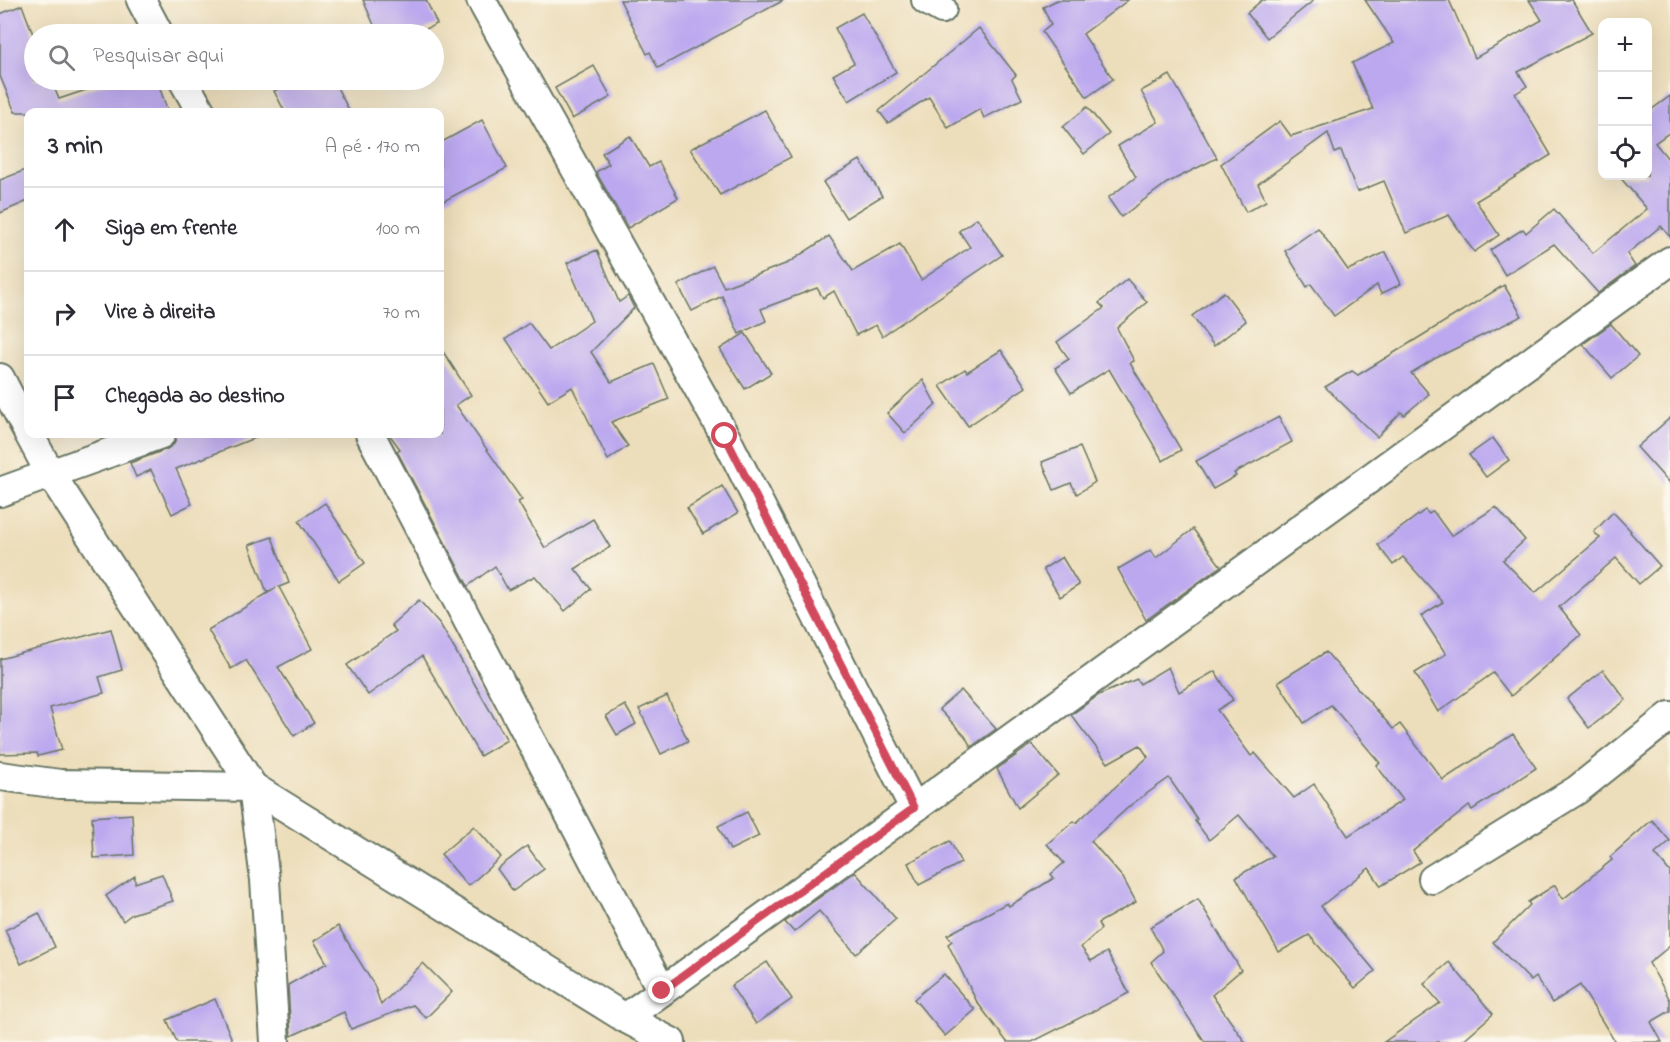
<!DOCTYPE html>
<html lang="pt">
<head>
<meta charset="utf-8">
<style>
  body { margin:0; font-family:"Indie Flower",sans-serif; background:#f2f2f3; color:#2b2b33 }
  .controls { position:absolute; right:18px; top:18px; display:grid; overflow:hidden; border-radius:12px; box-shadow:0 6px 24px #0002 }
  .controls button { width:54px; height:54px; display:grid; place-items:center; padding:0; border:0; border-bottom:2px solid #e1e1e2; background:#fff; color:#2b2b33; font:30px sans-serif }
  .stop { position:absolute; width:18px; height:18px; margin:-14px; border:4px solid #d1495b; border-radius:50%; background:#fff }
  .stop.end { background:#d1495b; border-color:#fff; box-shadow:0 2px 6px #0008 }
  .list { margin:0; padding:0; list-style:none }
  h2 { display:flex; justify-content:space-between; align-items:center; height:78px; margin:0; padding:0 24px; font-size:26px }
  h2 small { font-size:20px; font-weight:400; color:#7c7c81 }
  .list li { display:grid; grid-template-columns:39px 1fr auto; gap:18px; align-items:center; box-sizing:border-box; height:84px; padding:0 24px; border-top:2px solid #e1e1e2 }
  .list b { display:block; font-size:22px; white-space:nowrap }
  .list em { font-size:20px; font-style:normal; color:#7c7c81 }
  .icon { flex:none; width:33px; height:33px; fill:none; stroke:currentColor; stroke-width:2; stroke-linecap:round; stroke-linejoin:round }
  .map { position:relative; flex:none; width:1670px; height:1042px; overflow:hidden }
  .search { position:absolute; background:#fff; box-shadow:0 6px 24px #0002; left:24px; top:24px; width:420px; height:66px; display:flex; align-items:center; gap:15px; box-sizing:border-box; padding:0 21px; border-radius:33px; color:#7c7c81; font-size:22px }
  .panel { position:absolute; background:#fff; box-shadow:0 6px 24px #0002; left:24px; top:108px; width:420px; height:330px; border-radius:12px }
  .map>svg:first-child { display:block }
</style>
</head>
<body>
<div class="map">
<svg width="1670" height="1042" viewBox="0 0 1670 1042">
  <rect width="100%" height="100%" fill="#fbf7ec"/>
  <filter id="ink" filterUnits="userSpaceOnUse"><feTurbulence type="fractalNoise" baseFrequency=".0167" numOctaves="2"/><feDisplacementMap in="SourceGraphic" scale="12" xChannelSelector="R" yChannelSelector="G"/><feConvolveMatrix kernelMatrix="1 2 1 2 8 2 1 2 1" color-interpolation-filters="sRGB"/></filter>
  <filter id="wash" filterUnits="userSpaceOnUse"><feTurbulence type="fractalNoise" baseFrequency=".008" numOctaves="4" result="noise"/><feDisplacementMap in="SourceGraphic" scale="24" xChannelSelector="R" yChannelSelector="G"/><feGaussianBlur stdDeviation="1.35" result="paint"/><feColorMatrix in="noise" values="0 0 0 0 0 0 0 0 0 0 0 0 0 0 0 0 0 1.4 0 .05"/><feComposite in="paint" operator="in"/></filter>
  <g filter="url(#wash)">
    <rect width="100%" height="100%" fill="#eddebb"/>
    <g id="blocks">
      <g fill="#bba8ef">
        <polygon points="363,0 426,0 437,24 415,34 378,34"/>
        <polygon points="620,0 784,0 658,68 650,52 647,54"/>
        <polygon points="1057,0 1128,0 1083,34 1113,79 1087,97 1042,32 1051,25 1043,7"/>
        <polygon points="1262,0 1314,0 1267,38 1247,13"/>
        <polygon points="1365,0 1449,0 1475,58 1542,20 1529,0 1572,0 1592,33 1518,72 1527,86 1515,94 1551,155 1476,201 1499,235 1474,252 1449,215 1406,233 1384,181 1357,192 1341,150 1335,153 1328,133 1258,184 1266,201 1246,212 1221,164 1280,121 1291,136 1373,109 1352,63 1394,43"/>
        <polygon points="22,5 34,37 34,80 51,80 59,99 116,80 157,80 168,112 15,112 0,76 0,14"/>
        <polygon points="862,13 896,72 849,101 833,75 854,63 835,28"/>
        <polygon points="979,28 1016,75 1012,79 1022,99 984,118 980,109 948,128 929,97 888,123 879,111"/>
        <polygon points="594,66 611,97 572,119 555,88"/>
        <polygon points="1170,75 1217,158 1167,183 1121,217 1108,198 1136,177 1118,146 1158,122 1141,91"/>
        <polygon points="295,80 333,80 350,112 285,112 274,91"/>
        <polygon points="1670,96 1670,132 1655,143 1670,161 1670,237 1661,226 1627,254 1635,266 1598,293 1554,244 1505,275 1490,250 1523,229 1526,233 1554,209 1593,253 1647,209 1619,176 1647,176 1647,113"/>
        <polygon points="1087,107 1109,134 1084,154 1063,127"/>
        <polygon points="765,110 791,157 720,195 690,149"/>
        <polygon points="482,120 507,168 440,203 440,143"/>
        <polygon points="630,136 649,167 659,162 678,198 628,228 596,172 609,164 602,153"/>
        <polygon points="860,160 882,196 846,218 823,182"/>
        <polygon points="28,169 28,201 0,213 0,180"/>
        <polygon points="977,218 1002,255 882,336 876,325 856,335 834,291 823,298 817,288 761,309 766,321 739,334 722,296 692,311 678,285 713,266 724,287 788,263 829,236 853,271 900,244 921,280 970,247 959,231"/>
        <polygon points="1318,228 1348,270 1386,252 1401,284 1381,294 1377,285 1334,316 1311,284 1307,287 1285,251"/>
        <polygon points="597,250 619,302 628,296 634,308 591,352 611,382 654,364 669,399 611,422 628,446 608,460 572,387 548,402 506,339 529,323 549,350 592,321 567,263"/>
        <polygon points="1127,279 1147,302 1117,328 1134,361 1130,363 1181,450 1163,461 1109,369 1071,393 1055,368 1069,359 1057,342 1104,308 1099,303"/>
        <polygon points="1504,285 1522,316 1434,359 1411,373 1429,394 1404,415 1401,412 1377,437 1325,387 1352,371 1358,375"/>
        <polygon points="1224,292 1246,321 1214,346 1192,316"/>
        <polygon points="1611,324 1638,356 1612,378 1583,344"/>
        <polygon points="745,333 771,373 745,389 720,349"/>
        <polygon points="440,347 471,395 456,405 522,500 518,502 545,548 593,519 610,547 575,569 591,589 565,611 535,576 508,590 495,566 468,586 397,451 400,449 389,434 440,434"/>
        <polygon points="1001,350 1026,387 968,426 940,386 965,369 967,372"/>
        <polygon points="923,380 936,405 905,433 887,413"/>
        <polygon points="1279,417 1292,442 1234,473 1236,476 1213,489 1196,461"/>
        <polygon points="1670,418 1670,484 1637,447"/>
        <polygon points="177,434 262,434 262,435 176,469 192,504 172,514 151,470 136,477 130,463 167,449 174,444"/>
        <polygon points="1493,438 1509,460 1486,477 1469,455"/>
        <polygon points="1080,447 1095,482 1077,494 1071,483 1054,490 1042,462"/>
        <polygon points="722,486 738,513 703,534 687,508"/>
        <polygon points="325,503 365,563 339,581 299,521"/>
        <polygon points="1496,507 1525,540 1503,560 1535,593 1600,538 1594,532 1613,512 1631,531 1630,532 1660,566 1639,584 1616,558 1559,607 1581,635 1511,696 1493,673 1438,712 1415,673 1446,654 1421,616 1443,602 1403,557 1393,565 1378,545 1425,510 1429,514 1433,511 1451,536"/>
        <polygon points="1193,529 1221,566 1146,620 1118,569 1151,550 1156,558"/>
        <polygon points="272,537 289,583 279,587 312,649 278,667 314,723 294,736 246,660 231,669 208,630 276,588 267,592 249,545"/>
        <polygon points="1062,557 1079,585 1060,597 1043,569"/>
        <polygon points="419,600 440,624 507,740 480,756 422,656 368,695 347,665 396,631 391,625"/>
        <polygon points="111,629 122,670 99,677 104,693 50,708 62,750 38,756 37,753 0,754 0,659"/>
        <polygon points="1326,652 1393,729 1400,724 1443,780 1513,734 1536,768 1472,810 1469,806 1413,851 1420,862 1381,886 1369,868 1321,906 1375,971 1355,988 1309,935 1279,952 1236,877 1273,856 1239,815 1209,840 1195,821 1197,819 1169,778 1132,804 1091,841 1123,878 1136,902 1098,923 1101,929 1081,947 1091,961 1107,952 1129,993 1032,1042 1007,1042 977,1002 948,944 952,941 947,935 1007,903 1009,906 1054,878 1051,874 1064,863 1047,844 1074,821 1076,823 1148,757 1140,745 1108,763 1071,715 1099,695 1137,679 1140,684 1168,667 1179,692 1215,671 1233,700 1217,710 1251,756 1255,753 1294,798 1314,784 1348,836 1403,800 1376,765 1380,763 1331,705 1304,723 1278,682"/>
        <polygon points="1603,670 1626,700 1589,728 1567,699"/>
        <polygon points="961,690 996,729 971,747 965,736 939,709"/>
        <polygon points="667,696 688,741 661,754 639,709"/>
        <polygon points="625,705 636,724 617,735 606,716"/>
        <polygon points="1032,744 1058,775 1018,808 997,769"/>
        <polygon points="747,812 759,836 730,850 718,826"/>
        <polygon points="132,814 134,855 94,858 92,817"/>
        <polygon points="1652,820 1670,841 1655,854 1670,872 1670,946 1649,963 1670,1000 1670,1011 1651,1022 1662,1042 1615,1042 1580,985 1552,1003 1536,977 1531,981 1493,942 1530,905 1528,902 1555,885 1563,899 1612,860 1610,857"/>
        <polygon points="474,826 501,857 468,886 441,854"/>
        <polygon points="950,841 961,863 919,885 908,863"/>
        <polygon points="527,846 544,869 513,891 497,869"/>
        <polygon points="855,872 896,919 856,954 819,911 794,932 785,922"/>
        <polygon points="162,874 173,901 132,914 123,921 106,896 135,876 135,883"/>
        <polygon points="1198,899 1241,970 1212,995 1245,1042 1205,1042 1151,962 1163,951 1150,927"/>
        <polygon points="39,913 55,947 21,964 5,930"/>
        <polygon points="338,926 374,985 381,1005 423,963 452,992 426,1018 413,1005 351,1029 344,1012 291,1036 288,985 327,963 314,941"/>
        <polygon points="767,962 792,999 756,1024 731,986"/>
        <polygon points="1449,962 1493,1014 1461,1042 1384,1042 1440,1003 1424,984"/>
        <polygon points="944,974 975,1010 945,1036 914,999"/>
        <polygon points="215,999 233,1042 177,1042 167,1020"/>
      </g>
    </g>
  </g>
  <g filter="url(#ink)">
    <use href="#blocks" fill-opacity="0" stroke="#677563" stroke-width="1.5"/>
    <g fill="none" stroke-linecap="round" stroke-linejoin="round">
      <defs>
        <g id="minor">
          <polyline points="141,0 159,34"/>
          <polyline points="481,0 725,436 914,808"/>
          <polyline points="926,0 942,9"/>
          <polyline points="183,80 201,112"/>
          <polyline points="0,378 28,432"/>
          <polyline points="29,434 50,473 253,787 265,880 275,1042"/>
          <polyline points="370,434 662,991"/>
          <polyline points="0,492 161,434"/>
          <polyline points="0,776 60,784 253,787 625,1018 671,1042"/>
          <polyline points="1433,879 1577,790 1670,716"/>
          <polyline points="625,1018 1670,261"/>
        </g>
      </defs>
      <use href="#minor" stroke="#677563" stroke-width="32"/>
      <use href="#minor" stroke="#fff" stroke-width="28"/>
    </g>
  </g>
  <g fill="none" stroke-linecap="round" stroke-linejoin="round" filter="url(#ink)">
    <polyline stroke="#d1495b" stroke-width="8" points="662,991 914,808 725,436"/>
  </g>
</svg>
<div class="controls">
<button>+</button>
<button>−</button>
<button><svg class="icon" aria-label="locate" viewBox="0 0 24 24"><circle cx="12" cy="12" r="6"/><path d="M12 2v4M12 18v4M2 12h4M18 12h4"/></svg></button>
</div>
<div class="stop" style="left:725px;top:436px"></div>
<div class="stop end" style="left:662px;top:991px"></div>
<div class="search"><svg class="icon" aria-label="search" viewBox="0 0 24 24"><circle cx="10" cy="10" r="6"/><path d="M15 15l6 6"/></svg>Pesquisar aqui</div>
<section class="panel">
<h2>3 min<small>A pé · 170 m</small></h2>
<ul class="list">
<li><svg class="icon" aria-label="ahead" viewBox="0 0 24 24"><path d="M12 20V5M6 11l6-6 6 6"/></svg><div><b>Siga em frente</b></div><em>100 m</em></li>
<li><svg class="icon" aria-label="right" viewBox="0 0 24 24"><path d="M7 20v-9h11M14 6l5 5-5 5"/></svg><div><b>Vire à direita</b></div><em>70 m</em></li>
<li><svg class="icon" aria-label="arrive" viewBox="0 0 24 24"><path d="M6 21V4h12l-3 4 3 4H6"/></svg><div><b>Chegada ao destino</b></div></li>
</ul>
</section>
</div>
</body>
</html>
